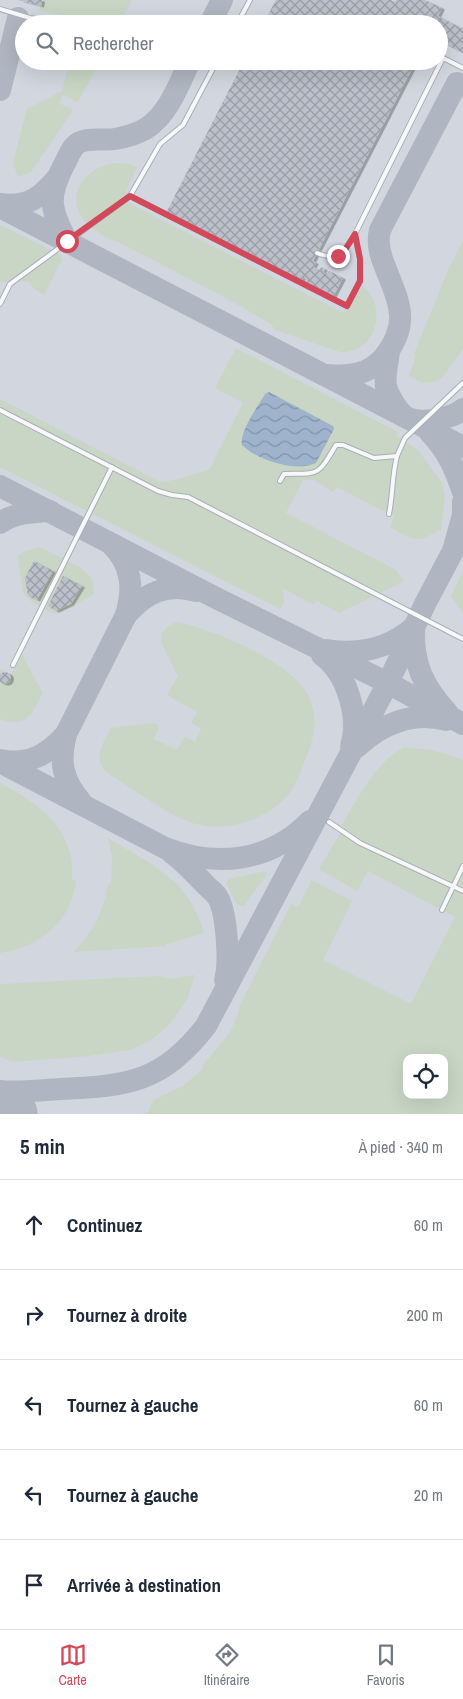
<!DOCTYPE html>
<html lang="fr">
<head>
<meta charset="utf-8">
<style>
  body { margin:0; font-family:"Archivo Narrow",sans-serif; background:#f2f2f3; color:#1f2937 }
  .controls { position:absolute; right:15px; bottom:15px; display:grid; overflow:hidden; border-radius:10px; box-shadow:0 5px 20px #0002 }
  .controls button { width:45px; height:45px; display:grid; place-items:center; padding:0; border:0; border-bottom:1px solid #e0e1e3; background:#fff; color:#1f2937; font:25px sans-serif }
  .stop { position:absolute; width:15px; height:15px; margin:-11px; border:4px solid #d1495b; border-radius:50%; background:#fff }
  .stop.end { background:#d1495b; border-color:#fff; box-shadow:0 1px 5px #0008 }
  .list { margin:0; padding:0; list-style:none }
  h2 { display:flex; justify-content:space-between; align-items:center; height:65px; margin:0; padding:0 20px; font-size:21px }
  h2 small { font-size:16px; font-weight:400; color:#747a83 }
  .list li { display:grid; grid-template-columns:32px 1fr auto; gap:15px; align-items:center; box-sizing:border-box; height:90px; padding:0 20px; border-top:1px solid #e0e1e3 }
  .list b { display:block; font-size:19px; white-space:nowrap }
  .list em { font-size:16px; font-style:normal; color:#747a83 }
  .icon { flex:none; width:28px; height:28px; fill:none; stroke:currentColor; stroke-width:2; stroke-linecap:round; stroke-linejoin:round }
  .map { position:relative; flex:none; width:463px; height:1114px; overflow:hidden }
  .search { position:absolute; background:#fff; box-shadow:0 5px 20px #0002; left:15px; right:15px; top:15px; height:55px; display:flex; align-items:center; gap:12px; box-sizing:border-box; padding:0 18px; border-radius:28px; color:#747a83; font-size:19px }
  .sheet { height:515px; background:#fff }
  nav { display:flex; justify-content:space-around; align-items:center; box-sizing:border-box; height:70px; border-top:1px solid #e0e1e3; background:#fff; font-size:14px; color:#747a83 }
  nav a { display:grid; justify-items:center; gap:2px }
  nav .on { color:#d1495b }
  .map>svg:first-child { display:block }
</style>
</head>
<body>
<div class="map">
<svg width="463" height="1114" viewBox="0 0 463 1114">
  <defs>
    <pattern id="water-waves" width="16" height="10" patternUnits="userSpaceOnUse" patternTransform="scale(1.25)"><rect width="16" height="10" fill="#9fb4cc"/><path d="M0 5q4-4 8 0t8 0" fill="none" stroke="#8293a7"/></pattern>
    <pattern id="building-cross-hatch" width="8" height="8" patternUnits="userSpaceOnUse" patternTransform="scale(1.25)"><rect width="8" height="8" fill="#bbc0ca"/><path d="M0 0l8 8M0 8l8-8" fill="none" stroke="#989da6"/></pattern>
    <filter id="shadow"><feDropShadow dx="3" dy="1.5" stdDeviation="0" flood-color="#0004"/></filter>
  </defs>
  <rect width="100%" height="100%" fill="#e4e7ec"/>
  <path fill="#d2d6de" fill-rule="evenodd" d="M0,0H463V1114H0ZM24,24H439V61H24ZM407,1058H444V1095H407Z"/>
  <g fill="#c9d6c5" fill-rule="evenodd">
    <polygon points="42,0 132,0 119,24 80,24 81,18 39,11"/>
    <polygon points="70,61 100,61 78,102 63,95 59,103 73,110 31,172 18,177 13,163 27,109 62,91"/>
    <path d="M116,163L130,164L137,167L126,191L129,203L339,311L344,312L352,304L362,285C367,290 373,296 375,304C381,330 367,352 340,352L275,330L271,324L235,303L117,241C108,240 104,236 97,231C92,227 85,223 82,218C65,190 89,166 116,163Z"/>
    <polygon points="0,225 59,254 62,259 44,295 33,288 29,281 0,282"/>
    <polygon points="463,241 463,349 443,377 438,381 425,383 418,381 409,376 416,356 414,354 448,270"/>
    <path d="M236,348L398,432L396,436L418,450L442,483L445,496L441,531L438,530C416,546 411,538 390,527L394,516L337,487L333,492L314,480H303L286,513L396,570L404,581L339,613L317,601L314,605L282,588L284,602L280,609L0,467V399L162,483L209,470L243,403L215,388Z"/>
    <polygon points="40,547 81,568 92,579 94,594 62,612 56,614 51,613 32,602 23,592 18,556 25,551"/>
    <polygon points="463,571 463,613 451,596"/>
    <path d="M176,622C211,628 289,661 307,693C319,715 315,736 306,758C302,767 299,777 294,786C280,814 236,830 206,826C177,822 150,800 126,785C95,767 93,759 111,728L152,723L158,724L159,728L154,739L177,750L185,736L195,742L201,729L191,723L197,712L167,695L178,676L161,642V634L168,626Z"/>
    <path d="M22,655L43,693C31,714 27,729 0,719V669L11,675Z"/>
    <path d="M404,747L432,750L463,760V1114H147L154,1100L183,1086L203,1069L202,1066C216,1049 237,1029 239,1007L291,904L298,907L312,880L352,901L323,960L411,1004L455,917L368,871L357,891L319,869L344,827L342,825C358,797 375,763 404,747ZM407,1058H444V1095H407Z"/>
    <path d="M0,783C40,804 76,830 72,880L76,881C72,921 38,948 0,953Z"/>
    <path d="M108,838C152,865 189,879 204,933L166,944V946L74,952C93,932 104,911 108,884H111L112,856Z"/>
    <polygon points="265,871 267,874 244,906 237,905 226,883 229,879"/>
    <polygon points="195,975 187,1000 168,1026 151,1040 130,1050 89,1056 12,1062 0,1056 0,984 158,976 170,979"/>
  </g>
  <path fill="url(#water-waves)" d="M269,392L333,426L334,429L316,463C296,473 257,460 242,445C239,432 258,406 265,394Z"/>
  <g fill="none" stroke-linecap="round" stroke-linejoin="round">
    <g stroke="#b0b6c1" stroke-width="22">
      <polyline points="210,24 222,0"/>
      <polyline points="0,90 18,18"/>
      <path d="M0,204C28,208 41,197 58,177"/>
      <polyline points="0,207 463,447"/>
      <path d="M67,241C48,206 48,195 67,159C70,153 73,145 80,142C91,137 104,141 115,139C126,137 137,134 147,128C169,113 179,84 190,61"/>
      <path d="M389,351C388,362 384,376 386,386C388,395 399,414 408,418C421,424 452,419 463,409"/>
      <path d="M327,375C348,377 369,375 384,357C412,322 398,301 384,264C379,252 377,242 380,230L457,83"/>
      <path d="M430,433C447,450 455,469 463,492"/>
      <polyline points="0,486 218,599 388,683 463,724"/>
      <path d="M0,523C13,513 34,512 50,511"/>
      <polyline points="453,551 463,515 463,502"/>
      <path d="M126,615C145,593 167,582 196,591"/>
      <path d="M414,631C413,664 424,688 447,712"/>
      <path d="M327,650C359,655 390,648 414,627"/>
      <path d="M322,655C347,673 360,717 351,746"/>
      <path d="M357,747C381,724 413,711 446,720"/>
      <path d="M0,760C29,766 48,754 66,734"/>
      <path d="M0,762L165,848C217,868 270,862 310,821"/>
      <path d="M82,803C62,780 59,762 66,734L126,615C134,588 132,565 111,544"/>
      <path d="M172,853C184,862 193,872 203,882C207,887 213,891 217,896C227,911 230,963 225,980"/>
      <path d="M0,1091C20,1093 41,1090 61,1089C129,1086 162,1082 206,1026L388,683L425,604L453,551L463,538"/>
    </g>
    <polyline stroke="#b0b6c1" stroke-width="55" points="0,1109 10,1114"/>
  </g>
  <g fill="url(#building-cross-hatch)" filter="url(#shadow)">
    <polygon points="19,0 42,0 41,6"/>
    <polygon points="276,0 391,0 395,2 396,0 425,0 442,8 438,16 463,29 463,53 439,41 439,24 263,24"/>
    <polygon points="244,61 416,61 313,261 316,263 313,267 320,270 321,267 325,269 323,272 327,274 329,271 343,278 333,297 305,282 306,279 303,277 302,281 167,211"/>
    <polygon points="34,561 53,571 37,600 28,596 25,578"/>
    <polygon points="63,576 82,586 71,604 56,611 48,606"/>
    <circle cx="5" cy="678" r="6"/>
  </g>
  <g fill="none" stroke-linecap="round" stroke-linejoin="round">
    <defs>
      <g id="lane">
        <polyline points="0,9 30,18 67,24"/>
        <polyline points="237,24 250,0"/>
        <polyline points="439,56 463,68"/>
        <polyline points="130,196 160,144 183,125 217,61"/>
        <path d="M317,253C339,262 345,251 355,234L443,58"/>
        <polyline points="0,304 10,284 130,196 347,306 360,281 360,259 355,234"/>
        <polyline points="0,410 158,491 172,495 188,497 463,639"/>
        <path d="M280,481L284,474C320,473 317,477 336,445H343L374,458L397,456L405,438L463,383"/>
        <path d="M389,514C393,494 392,475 397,456"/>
        <polyline points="13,665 112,467"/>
        <polyline points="329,822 360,843 463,891"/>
        <polyline points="442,910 463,866"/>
      </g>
    </defs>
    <use href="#lane" stroke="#a9aeb7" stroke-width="6"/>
    <use href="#lane" stroke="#f7f8fa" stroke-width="4"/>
  </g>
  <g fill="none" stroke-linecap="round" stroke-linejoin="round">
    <polyline stroke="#d1495b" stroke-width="6" points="67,241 130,196 347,306 360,281 360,259 355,234 345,250 338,256"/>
  </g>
</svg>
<div class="controls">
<button><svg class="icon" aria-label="locate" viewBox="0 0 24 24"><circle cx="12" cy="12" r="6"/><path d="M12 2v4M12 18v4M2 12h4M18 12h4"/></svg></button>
</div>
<div class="stop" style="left:67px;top:241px"></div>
<div class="stop end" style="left:338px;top:256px"></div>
<div class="search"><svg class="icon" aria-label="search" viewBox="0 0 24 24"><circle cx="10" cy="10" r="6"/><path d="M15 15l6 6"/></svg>Rechercher</div>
</div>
<section class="sheet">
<h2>5 min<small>À pied · 340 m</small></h2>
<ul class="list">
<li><svg class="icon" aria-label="ahead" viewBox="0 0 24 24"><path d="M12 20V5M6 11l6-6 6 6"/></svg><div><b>Continuez</b></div><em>60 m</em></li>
<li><svg class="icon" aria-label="right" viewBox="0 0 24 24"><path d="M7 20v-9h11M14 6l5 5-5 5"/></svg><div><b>Tournez à droite</b></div><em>200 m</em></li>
<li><svg class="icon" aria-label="left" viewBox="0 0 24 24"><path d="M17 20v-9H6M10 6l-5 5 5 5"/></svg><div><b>Tournez à gauche</b></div><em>60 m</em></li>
<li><svg class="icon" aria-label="left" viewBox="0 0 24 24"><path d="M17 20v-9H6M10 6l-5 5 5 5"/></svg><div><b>Tournez à gauche</b></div><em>20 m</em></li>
<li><svg class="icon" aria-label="arrive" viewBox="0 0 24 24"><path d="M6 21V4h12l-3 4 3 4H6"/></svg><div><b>Arrivée à destination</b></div></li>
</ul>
</section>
<nav>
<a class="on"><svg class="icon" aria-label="map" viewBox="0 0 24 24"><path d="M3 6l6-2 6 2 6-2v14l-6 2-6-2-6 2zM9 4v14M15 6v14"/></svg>Carte</a>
<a><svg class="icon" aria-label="directions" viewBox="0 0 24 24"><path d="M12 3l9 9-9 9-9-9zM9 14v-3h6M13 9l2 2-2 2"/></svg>Itinéraire</a>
<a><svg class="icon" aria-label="saved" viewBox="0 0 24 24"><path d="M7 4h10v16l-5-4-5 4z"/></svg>Favoris</a>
</nav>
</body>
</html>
